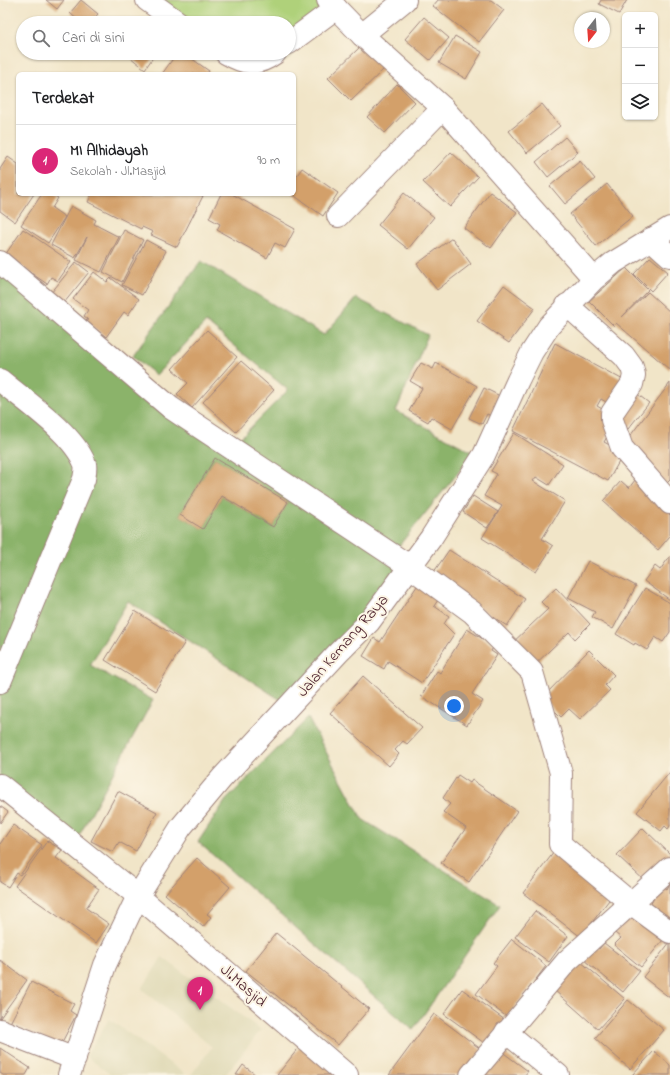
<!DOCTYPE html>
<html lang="id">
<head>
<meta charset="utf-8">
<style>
  body { margin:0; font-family:"Indie Flower",sans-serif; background:#f6f6f6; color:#202124 }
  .controls { position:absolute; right:12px; top:12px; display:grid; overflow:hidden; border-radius:6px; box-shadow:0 1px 3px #0004 }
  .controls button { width:36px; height:36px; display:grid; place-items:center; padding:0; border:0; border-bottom:1px solid #e0e0e0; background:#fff; color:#202124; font:20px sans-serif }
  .compass { position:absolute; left:574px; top:12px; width:36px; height:36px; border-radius:50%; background:#fff; box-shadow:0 1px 3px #0004; rotate:197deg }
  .you { position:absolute; left:454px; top:706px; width:14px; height:14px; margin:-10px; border:3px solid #fff; border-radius:50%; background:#1a73e8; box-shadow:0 0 0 6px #1a73e833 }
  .badge { display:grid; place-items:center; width:26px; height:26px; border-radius:50%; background:#db2777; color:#fff; font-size:13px; font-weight:700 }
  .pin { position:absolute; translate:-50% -33px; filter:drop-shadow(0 1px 2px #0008) }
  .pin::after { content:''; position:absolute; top:21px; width:14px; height:12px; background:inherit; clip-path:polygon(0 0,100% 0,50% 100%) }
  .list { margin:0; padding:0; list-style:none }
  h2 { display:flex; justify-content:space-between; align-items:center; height:52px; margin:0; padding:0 16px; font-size:17px }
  h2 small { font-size:13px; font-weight:400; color:#757577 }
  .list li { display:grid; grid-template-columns:26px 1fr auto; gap:12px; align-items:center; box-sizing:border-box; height:72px; padding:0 16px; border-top:1px solid #e0e0e0 }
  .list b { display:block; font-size:15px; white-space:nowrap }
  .list p { margin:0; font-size:13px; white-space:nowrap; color:#757577 }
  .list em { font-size:13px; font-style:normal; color:#757577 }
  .icon { flex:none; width:22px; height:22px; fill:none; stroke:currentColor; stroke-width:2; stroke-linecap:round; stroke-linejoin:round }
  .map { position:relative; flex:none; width:670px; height:1075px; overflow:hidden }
  .search { position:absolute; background:#fff; box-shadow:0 1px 3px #0004; left:16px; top:16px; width:280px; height:44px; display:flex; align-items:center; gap:10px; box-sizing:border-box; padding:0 14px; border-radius:22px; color:#757577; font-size:15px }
  .panel { position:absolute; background:#fff; box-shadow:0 1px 3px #0004; left:16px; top:72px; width:280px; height:124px; border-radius:6px }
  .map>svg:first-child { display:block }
</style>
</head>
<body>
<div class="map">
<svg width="670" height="1075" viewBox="0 0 670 1075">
  <rect width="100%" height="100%" fill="#fcf5e5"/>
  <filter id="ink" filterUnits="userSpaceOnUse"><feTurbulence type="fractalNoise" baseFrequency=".025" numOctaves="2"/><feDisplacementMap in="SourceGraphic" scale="8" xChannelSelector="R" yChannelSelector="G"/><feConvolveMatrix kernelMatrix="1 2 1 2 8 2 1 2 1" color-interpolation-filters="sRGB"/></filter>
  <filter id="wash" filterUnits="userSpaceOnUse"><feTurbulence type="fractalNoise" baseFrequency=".012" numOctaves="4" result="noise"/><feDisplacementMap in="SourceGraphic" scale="16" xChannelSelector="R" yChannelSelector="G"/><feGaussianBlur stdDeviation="0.9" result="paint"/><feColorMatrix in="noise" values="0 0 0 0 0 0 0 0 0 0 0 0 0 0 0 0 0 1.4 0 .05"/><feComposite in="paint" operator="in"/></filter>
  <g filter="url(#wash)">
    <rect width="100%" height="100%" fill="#f1e5c8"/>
    <g fill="#e2dcba">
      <polygon points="162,957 261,1030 225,1075 191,1075 212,1047 142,989"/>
      <polygon points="109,1019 186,1075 111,1075 86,1056"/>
    </g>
    <polygon fill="#afd17a" stroke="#7c7852" points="150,0 328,0 289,43 289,23 179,23"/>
    <g fill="#8bb36a" stroke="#6a694a" fill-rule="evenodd">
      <polygon points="201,261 324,335 356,298 428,335 396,411 474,453 398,547 235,443 288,390 206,322 156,375 133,356"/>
      <path d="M0,262L171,408L409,566L290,706L128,601L90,665L153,700L74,845L0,785ZM215,458L288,502L273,527L222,496L203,529L180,515Z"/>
      <polygon points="308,718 362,819 500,905 413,1030 198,842 226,800"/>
    </g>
    <g id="blocks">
      <g fill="#d3a06b">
        <polygon points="46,0 64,0 57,9"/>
        <polygon points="81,0 98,14 90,23 81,23 70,13"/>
        <polygon points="438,0 491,0 504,10 479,42 433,6"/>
        <polygon points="601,0 627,0 619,14 599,4"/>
        <polygon points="424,17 449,38 430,60 405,39"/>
        <polygon points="455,36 482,52 466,79 439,63"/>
        <polygon points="361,46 384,69 351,101 328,78"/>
        <polygon points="125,53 156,53 145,69"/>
        <polygon points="177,53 184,53 209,71 207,74 162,74"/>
        <polygon points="397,84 415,102 385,133 367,117"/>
        <polygon points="542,104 560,126 527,153 509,131"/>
        <polygon points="565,137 578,152 548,177 536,162"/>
        <polygon points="451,152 478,177 450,207 423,182"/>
        <polygon points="8,157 18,164 18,194 34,194 15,222 0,211 0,169"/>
        <polygon points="580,161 595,179 565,204 550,186"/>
        <polygon points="302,168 338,193 323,216 292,194 294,194 294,180"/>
        <polygon points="607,184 633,216 596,246 570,214"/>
        <polygon points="490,192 517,212 491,248 464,228"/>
        <polygon points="404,193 434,217 408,249 378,225"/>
        <polygon points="42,194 52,194 58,198 52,208 65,217 48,243 21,225"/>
        <polygon points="92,194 199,194 203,196 177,247 151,235 153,232 142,227 141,229 88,202"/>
        <polygon points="221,194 232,194 295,229 285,248 275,243 267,258 217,230 220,224 209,218"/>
        <polygon points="71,206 96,220 94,224 119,237 101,272 76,260 87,237 75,258 51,245"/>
        <polygon points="23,229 71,262 58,281 51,277 47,284 5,255"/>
        <polygon points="124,230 143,240 122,282 103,272"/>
        <polygon points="452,238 471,264 437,290 417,264"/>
        <polygon points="146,240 166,251 142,295 122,285"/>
        <polygon points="650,257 668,272 651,291 634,274"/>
        <polygon points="76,262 89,272 64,303 51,293"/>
        <polygon points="626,268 648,290 621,318 648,292 670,312 670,370 616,323 614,326 589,301"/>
        <polygon points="94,272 107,282 111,278 139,299 128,315 124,312 106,337 86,322 88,319 84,316 88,310 73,299"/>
        <polygon points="504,285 535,308 509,343 477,321"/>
        <polygon points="207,330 237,357 192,408 177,394 188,383 172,369"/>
        <polygon points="555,343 627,382 613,406 601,399 597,406 609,413 613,426 604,442 624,453 608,481 513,431"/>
        <polygon points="241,361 274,390 236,432 203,402"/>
        <polygon points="421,363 433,369 436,363 477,386 452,429 431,417 428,422 409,411 422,388 410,381"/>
        <polygon points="670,383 670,480 666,484 624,444"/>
        <polygon points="484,388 500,396 491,416 487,414 482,424 469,418"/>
        <polygon points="632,390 649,403 628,429 612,415"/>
        <polygon points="514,433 563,464 549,485 536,477 533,481 565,501 542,539 553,546 536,572 482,538 502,506 484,496 497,474 491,471"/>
        <polygon points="215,458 288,502 273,527 222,496 203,529 180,515"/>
        <polygon points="635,480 670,511 670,536 658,550 603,501 621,481 629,488"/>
        <polygon points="473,496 498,512 487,528 463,512"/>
        <polygon points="449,550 525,599 507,626 431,576"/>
        <polygon points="670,556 670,600 644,581 655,566 660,570"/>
        <polygon points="588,561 636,586 613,629 592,617 595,612 568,598"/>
        <polygon points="419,583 440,597 434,606 449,616 444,624 454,634 422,683 388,661 384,669 363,656 374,638 380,642"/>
        <polygon points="556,588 590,624 575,639 569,632 530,669 509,646 548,609 541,602"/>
        <polygon points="645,588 670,603 670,632 663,642 655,637 647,650 635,643 634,645 616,634"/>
        <polygon points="135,611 185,642 155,691 105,660"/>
        <polygon points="467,629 494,646 491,651 497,655 472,694 483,701 467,725 421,696 437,671 440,673"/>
        <polygon points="589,650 614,675 605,685 610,690 580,719 569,709 561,717 542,698"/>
        <polygon points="363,676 422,728 407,744 403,741 395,750 399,754 389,766 330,713"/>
        <polygon points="670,772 670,826 668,829 665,826 661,831 637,812"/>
        <polygon points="458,775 470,783 472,780 517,811 469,882 441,863 466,828 443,812 450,804 443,798"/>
        <polygon points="118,791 157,812 136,851 119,842 113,852 91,841"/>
        <polygon points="0,806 8,812 0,823"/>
        <polygon points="13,825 42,845 20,875 17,873 8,887 0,882 0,844"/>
        <polygon points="643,828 670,854 670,861 648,884 617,855"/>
        <polygon points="47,841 62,850 56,858 99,889 86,908 109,924 96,943 15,886"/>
        <polygon points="554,852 612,896 581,937 523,893"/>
        <polygon points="197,858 230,887 207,914 211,917 203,927 165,894"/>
        <polygon points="670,883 670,921 648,909 661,885 667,889"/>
        <polygon points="535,911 568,936 549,962 515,937"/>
        <polygon points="631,913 663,940 641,967 614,945 621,938 615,933"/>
        <polygon points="276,933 369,1009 338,1045 246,971"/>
        <polygon points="512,939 546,966 507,1017 476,994 497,966 493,963"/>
        <polygon points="670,942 670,998 643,977"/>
        <polygon points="604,943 640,971 623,992 584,960 595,946 599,949"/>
        <polygon points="0,960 27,980 0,1018"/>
        <polygon points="580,961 625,999 598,1029 554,990"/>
        <polygon points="31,982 74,1004 70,1011 76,1015 60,1046 10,1023"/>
        <polygon points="462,989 505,1020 487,1045 444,1014"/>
        <polygon points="628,1000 664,1030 630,1069 595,1038"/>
        <polygon points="434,1014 482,1050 464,1075 389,1075"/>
        <polygon points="301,1045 338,1075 277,1075"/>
        <polygon points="0,1048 30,1068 26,1075 3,1075 0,1073"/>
        <polygon points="501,1051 528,1071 525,1075 482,1075"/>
        <polygon points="654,1051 670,1065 670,1075 632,1075"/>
        <polygon points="243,1065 256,1075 236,1075"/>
      </g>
    </g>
  </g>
  <g filter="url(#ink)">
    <use href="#blocks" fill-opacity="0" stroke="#9e827a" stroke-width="1"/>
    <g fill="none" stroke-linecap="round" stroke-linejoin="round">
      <defs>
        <g id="minor">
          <polyline points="147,0 179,23"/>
          <polyline points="328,0 362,35 443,108 589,273"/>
          <polyline points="362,35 405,0"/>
          <polyline points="289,43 336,8"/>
          <path d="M226,53C245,64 256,67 275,53"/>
          <polyline points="338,216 443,108"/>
          <polyline points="651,239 670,256"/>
          <polyline points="0,262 171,408 409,566 472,612 532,672 561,773 560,844 632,904 670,932"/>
          <polyline points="567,305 624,356 632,367 634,375 632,384 612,413 612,420 622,448 670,503"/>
          <path d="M0,380C25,401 73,433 85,464C86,468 85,474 84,479L0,682"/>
          <polyline points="0,785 138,896 347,1075"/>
          <polyline points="0,1030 75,1059"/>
          <polyline points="506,1032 558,1075"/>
          <polyline points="69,1075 105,965 138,896 181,827 222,778 338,653 369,622 431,538 484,455 518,380 532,352 549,326 594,279 613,263 670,228"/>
          <polyline points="471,1075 567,961 670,868"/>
        </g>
      </defs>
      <use href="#minor" stroke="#9e827a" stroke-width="24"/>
      <use href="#minor" stroke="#fff" stroke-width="22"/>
    </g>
  </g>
  <g text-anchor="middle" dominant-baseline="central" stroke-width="4" stroke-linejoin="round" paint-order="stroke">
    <g font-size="16" fill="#4a1f2b" stroke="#fcf5e5">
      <text transform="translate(343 646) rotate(-49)">Jalan Kemang Raya</text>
      <text transform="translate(243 986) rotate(41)">Jl.Masjid</text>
    </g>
  </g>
</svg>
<div class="controls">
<button>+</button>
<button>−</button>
<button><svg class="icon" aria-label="layers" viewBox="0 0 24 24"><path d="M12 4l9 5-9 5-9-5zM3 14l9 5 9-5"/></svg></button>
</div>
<svg class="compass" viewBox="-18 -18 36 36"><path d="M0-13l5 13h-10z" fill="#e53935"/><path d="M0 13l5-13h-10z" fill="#757577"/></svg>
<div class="you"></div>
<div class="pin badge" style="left:200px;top:1010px">1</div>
<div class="search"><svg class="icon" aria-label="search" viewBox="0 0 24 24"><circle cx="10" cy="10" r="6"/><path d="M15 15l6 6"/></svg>Cari di sini</div>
<section class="panel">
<h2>Terdekat<small></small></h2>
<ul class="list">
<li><span class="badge">1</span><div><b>MI Alhidayah</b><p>Sekolah · Jl.Masjid</p></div><em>90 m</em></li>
</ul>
</section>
</div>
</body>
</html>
